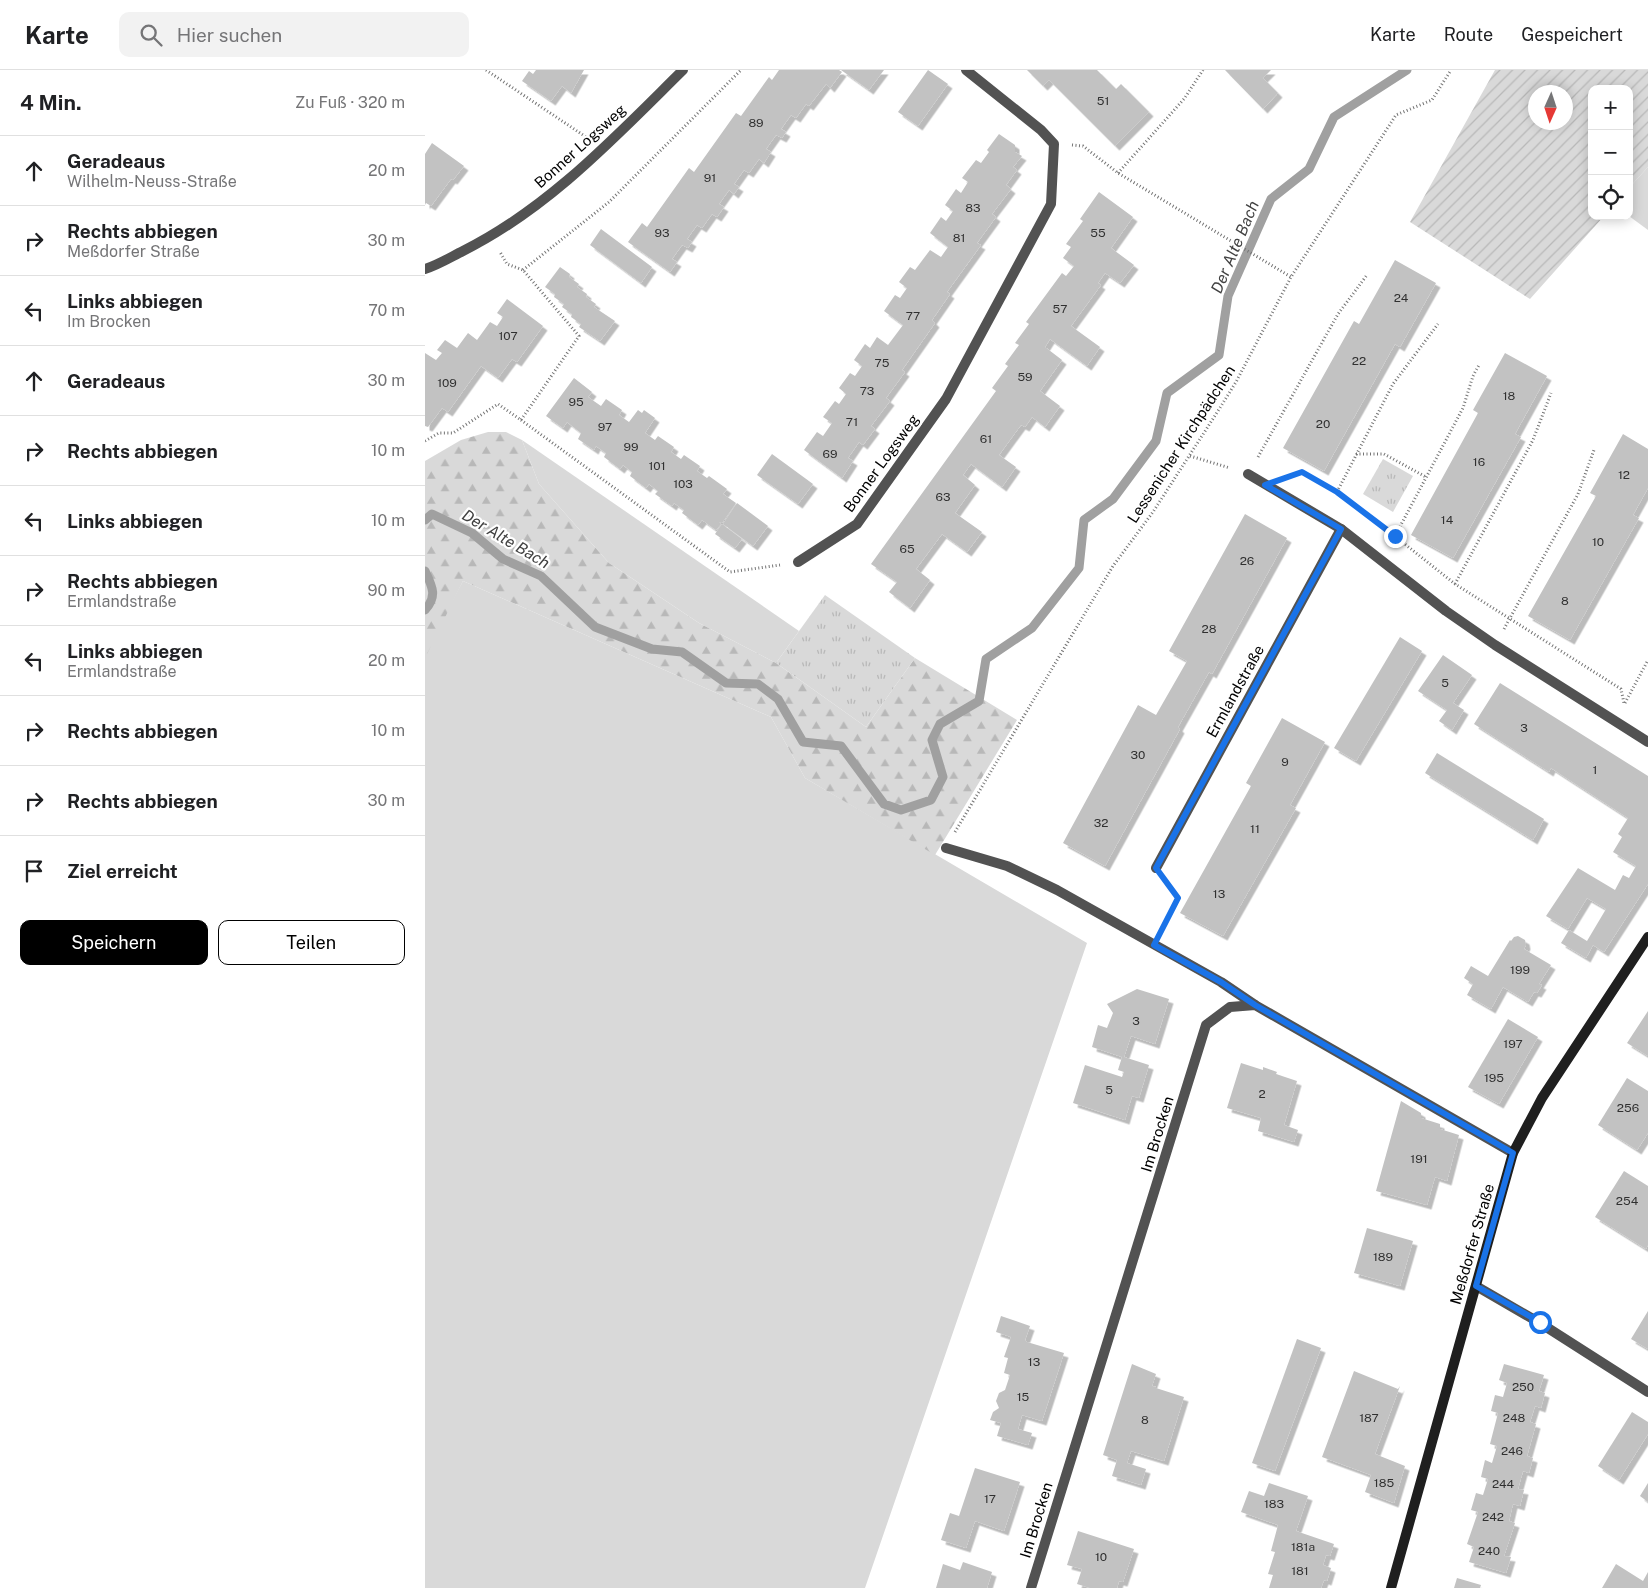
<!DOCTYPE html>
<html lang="de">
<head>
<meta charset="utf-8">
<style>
  body { margin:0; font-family:"Public Sans",sans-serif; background:#f2f2f2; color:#202124 }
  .controls { position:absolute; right:15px; top:15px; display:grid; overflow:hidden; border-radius:10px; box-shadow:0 2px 12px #0003 }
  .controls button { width:45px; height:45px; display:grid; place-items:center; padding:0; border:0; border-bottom:1px solid #e0e0e0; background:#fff; color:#202124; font:25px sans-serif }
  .compass { position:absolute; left:1103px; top:15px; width:45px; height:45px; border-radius:50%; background:#fff; box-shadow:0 2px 12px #0003; rotate:183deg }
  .stop { position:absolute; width:15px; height:15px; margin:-11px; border:4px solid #1a73e8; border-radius:50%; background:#fff }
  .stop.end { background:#1a73e8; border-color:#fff; box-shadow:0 1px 5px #0008 }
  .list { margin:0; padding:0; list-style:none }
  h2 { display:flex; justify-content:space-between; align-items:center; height:65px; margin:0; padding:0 20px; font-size:21px }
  h2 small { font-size:16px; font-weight:400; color:#757577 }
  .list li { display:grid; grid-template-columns:32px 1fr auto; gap:15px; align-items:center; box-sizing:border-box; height:70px; padding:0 20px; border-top:1px solid #e0e0e0 }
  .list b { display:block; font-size:19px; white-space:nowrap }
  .list p { margin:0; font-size:16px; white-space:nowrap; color:#757577 }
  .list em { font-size:16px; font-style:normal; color:#757577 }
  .actions { display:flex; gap:10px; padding:15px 20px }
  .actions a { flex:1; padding:11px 0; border:1px solid #000; border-radius:10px; text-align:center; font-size:18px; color:#000 }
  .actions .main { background:#000; color:#fff }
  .icon { flex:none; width:28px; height:28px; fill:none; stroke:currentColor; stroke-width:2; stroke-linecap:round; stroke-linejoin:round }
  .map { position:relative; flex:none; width:1223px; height:1518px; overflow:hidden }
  header { display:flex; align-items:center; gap:30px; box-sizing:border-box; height:70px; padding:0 25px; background:#fff; border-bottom:1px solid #e0e0e0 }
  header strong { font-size:24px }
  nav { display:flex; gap:28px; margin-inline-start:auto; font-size:18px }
  .search { width:350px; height:45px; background:#f2f2f2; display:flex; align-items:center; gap:12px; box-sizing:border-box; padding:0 18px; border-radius:10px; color:#757577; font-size:19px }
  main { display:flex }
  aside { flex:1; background:#fff }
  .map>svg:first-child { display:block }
</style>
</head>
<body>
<header>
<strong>Karte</strong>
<div class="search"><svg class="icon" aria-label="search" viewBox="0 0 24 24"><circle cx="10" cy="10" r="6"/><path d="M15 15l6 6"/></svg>Hier suchen</div>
<nav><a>Karte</a><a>Route</a><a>Gespeichert</a></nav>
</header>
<main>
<aside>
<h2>4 Min.<small>Zu Fuß · 320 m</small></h2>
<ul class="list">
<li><svg class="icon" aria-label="ahead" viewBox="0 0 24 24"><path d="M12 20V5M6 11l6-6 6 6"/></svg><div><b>Geradeaus</b><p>Wilhelm-Neuss-Straße</p></div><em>20 m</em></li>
<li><svg class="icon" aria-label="right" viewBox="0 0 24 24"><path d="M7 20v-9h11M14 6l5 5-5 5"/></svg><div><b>Rechts abbiegen</b><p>Meßdorfer Straße</p></div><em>30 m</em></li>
<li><svg class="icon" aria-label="left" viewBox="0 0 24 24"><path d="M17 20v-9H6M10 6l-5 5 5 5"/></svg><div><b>Links abbiegen</b><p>Im Brocken</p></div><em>70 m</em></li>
<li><svg class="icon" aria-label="ahead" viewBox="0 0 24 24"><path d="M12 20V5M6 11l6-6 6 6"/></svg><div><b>Geradeaus</b></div><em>30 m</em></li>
<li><svg class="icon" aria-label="right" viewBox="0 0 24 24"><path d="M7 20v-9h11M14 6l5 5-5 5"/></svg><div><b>Rechts abbiegen</b></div><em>10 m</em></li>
<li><svg class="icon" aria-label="left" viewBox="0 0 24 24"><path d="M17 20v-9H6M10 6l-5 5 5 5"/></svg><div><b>Links abbiegen</b></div><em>10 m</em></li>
<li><svg class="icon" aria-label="right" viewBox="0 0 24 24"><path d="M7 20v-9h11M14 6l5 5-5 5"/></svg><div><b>Rechts abbiegen</b><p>Ermlandstraße</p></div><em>90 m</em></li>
<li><svg class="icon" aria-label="left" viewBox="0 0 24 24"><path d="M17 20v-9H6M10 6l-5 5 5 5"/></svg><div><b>Links abbiegen</b><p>Ermlandstraße</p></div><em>20 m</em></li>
<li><svg class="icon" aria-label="right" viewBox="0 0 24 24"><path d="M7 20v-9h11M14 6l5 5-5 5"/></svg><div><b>Rechts abbiegen</b></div><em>10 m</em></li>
<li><svg class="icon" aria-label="right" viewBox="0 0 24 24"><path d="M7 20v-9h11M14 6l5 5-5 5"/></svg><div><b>Rechts abbiegen</b></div><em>30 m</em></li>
<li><svg class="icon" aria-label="arrive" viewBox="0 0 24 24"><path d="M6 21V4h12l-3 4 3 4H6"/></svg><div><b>Ziel erreicht</b></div></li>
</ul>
<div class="actions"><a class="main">Speichern</a><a>Teilen</a></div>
</aside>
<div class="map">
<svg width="1223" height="1518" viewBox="0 0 1223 1518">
  <defs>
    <pattern id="forest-firs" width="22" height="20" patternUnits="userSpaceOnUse" patternTransform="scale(1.25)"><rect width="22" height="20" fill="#d9d9d9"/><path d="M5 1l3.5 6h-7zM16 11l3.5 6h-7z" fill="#b8b8b8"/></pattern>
    <pattern id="park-tufts" width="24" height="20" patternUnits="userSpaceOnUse" patternTransform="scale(1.25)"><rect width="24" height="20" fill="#d9d9d9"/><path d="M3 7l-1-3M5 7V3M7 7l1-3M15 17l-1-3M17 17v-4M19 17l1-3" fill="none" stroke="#b8b8b8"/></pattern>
    <pattern id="garden-furrows" width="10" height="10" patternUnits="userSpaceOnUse" patternTransform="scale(1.25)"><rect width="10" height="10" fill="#d9d9d9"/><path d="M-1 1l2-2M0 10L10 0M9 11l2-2" fill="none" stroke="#b8b8b8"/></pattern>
    <filter id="shadow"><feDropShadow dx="4.5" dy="4.5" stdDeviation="0" flood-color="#0004"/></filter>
  </defs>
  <rect width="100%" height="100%" fill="#fff"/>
  <g fill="#d9d9d9">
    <polygon points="1223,97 1223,160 1204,146 1204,118"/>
    <polygon points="97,370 374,561 351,593 274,553 184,493 114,414"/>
    <polygon points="38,511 346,647 380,708 662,873 440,1518 0,1518 0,582"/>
  </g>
  <polygon fill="url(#forest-firs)" points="63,362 81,362 97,370 114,414 184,493 274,553 351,593 441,657 490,588 592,650 510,785 380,708 346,647 38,511 0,588 0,391 36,370"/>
  <g fill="url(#park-tufts)">
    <polygon points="958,389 988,406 968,442 938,424"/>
    <polygon points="400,525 490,588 441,657 351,593"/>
  </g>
  <path fill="url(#garden-furrows)" fill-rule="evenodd" d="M1070,0H1223V97L1204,118V19H1167V146H1179L1105,229L985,152ZM1110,22H1140V52H1110Z"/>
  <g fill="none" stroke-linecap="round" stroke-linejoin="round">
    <g stroke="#a0a0a0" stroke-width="9">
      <polyline points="0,450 7,444 47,463 78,489 116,506 170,557 227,579 257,582 301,613 333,614 353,629 378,672 416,676 459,734 476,740 506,730 518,707 507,670 515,654 554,631 561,589 607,558 654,498 659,450 688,429 731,371 742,323 794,285 803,226 846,129 884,99 909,47 982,0"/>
      <path d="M0,501C7,516 13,526 0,540"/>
    </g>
  </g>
  <g fill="#c2c2c2" filter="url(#shadow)">
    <polygon points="111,0 159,0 146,23 137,16 126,31 97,11 104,1 108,4"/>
    <polygon points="354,0 414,0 417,2 405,18 401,14 384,36 381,34 371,48 366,45 356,59 361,62 357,68 351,65 341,79 346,82 339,93 334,89 324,103 319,100 309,114 314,117 309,124 304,120 294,134 299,137 292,147 287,144 277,158 272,155 262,169 267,172 263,178 257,175 247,189 252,192 245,202 203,172 217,153 222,157 264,98 269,102 311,43 316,46 344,7 347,10"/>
    <polygon points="416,0 459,0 444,20"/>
    <polygon points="503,0 523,14 493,56 473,42"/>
    <polygon points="602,0 672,0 691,19 696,14 724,42 690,76 624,10 618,16"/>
    <polygon points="800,0 846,0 838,8 853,23 838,39"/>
    <polygon points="574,64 590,75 590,82 597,86 588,97 592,100 581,115 586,119 567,144 571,147 552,173 556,175 522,222 525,224 507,250 510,253 477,300 480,302 461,328 465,331 446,356 450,359 438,375 434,372 423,388 428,391 417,408 379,380 392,362 398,366 407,353 398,347 410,331 414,334 421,324 414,318 425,303 430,306 437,296 429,290 440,274 445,278 452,267 463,275 478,255 459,241 470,225 475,228 482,218 474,212 485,197 490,200 505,180 516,187 523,177 505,163 516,147 521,151 528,141 520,135 531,119 536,123 543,112 537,108 551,90 556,93 564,82 562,80"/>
    <polygon points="7,73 39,96 28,110 26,109 6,136 1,133 0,135 0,84"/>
    <polygon points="674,122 708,147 686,178 709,195 695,213 680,203 673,213 676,215 646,256 675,277 662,296 625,269 620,277 637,290 615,321 635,336 620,357 607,347 600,357 596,355 574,385 591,397 577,417 546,394 538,405 550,415 530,443 557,462 542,482 517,464 491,499 505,510 485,538 464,522 472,512 446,494 571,321 567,318 583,296 580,294 594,275 590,273 604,254 601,252 637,203 641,206 649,196 638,188 646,177 641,174 658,151 655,149"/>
    <polygon points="176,159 227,197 216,213 165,175"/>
    <polygon points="970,190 1011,213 975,277 970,274 899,401 858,378 929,251 934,254"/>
    <polygon points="135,197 145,204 144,207 154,214 152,217 162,224 161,227 171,234 169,237 190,251 175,271 154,257 156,254 146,247 147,244 137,237 139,234 129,227 130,224 120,217"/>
    <polygon points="82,229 118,256 92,292 87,289 73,308 56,296 23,342 17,338 3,357 0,356 0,283 11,290 17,283 12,280 20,270 32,278 43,263 52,270 65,252 72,256 78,247 72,243"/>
    <polygon points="1080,283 1122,306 1090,364 1096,367 1028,488 986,465 1053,343 1048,340"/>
    <polygon points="149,308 167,322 163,327 176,336 181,329 197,340 194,345 204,352 213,340 217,343 219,340 230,348 220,363 230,370 233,366 249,377 246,382 256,389 259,385 275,396 272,401 282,408 284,406 302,419 298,424 311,433 297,453 294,452 296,454 291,460 277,450 273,455 257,443 259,440 249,433 247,436 230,424 233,421 224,414 221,418 205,406 207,402 198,395 195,399 179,387 181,383 171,376 169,380 153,369 156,363 142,352 138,358 121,346"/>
    <polygon points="1198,364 1223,379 1223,418 1208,445 1214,448 1145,570 1103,546 1171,426 1165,423"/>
    <polygon points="347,384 388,414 373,434 332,405"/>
    <polygon points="312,433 343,456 328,476 298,454"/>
    <polygon points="820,444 862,468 787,604 784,602 753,657 755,659 680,796 638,773 713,635 731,645 762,591 744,581"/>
    <polygon points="297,454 317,469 310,478 290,464"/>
    <polygon points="975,567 997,581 931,691 909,678"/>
    <polygon points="1018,585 1047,605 1028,633 1039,640 1027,660 1014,651 1022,640 993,621"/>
    <polygon points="1075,613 1223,706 1223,814 1179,882 1168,875 1161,888 1136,873 1144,860 1162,871 1181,839 1162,828 1143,859 1121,846 1153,798 1190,820 1198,805 1204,808 1211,796 1188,782 1197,767 1193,764 1203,748 1126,698 1124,702 1049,654"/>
    <polygon points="857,648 900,672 865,735 871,738 798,866 755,843 826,716 821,713"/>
    <polygon points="1012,683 1119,749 1108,770 1000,703"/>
    <polygon points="1093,866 1100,870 1101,875 1099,879 1126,895 1114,914 1117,915 1112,923 1109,922 1103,932 1078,917 1066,939 1042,925 1048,914 1039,908 1046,896 1063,906 1085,870 1086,871 1089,867"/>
    <polygon points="712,919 744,929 730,974 706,966 699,987 724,995 714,1028 707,1026 700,1050 648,1033 660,995 697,1007 699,1002 693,1000 697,987 667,977 673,955 682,958 688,943 682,934"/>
    <polygon points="1223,941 1223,986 1202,973"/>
    <polygon points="1083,949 1113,967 1074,1034 1043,1017"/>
    <polygon points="816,993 838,1000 838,997 852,1002 851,1004 872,1011 859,1055 873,1060 869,1072 833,1061 836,1048 802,1038"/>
    <polygon points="1202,1008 1223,1021 1223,1063 1212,1080 1173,1055"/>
    <polygon points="976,1031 996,1043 996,1048 1015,1054 1015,1059 1034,1065 1022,1111 1010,1107 1002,1135 951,1121"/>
    <polygon points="1199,1101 1223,1116 1223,1175 1221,1179 1170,1147"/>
    <polygon points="942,1158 988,1171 975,1216 929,1203"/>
    <polygon points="1223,1241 1223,1279 1206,1269"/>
    <polygon points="576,1246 605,1256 600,1270 602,1272 639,1283 617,1351 597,1345 593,1359 607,1363 603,1375 572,1366 576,1353 565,1350 568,1342 574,1338 571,1331 574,1323 580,1320 585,1305 579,1303 583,1288 579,1287 586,1267 571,1262"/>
    <polygon points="872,1269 896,1278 850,1401 827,1393"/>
    <polygon points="707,1294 731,1304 727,1316 731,1317 731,1318 759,1327 739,1391 706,1381 702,1393 721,1399 716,1415 687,1406 692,1390 678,1385"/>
    <polygon points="1079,1294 1119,1305 1114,1321 1120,1323 1116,1338 1110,1336 1105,1352 1111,1354 1102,1386 1108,1388 1104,1403 1098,1401 1093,1419 1099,1420 1095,1436 1088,1434 1084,1451 1090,1453 1079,1486 1086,1487 1081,1503 1044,1492 1049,1477 1042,1474 1053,1442 1046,1440 1051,1423 1058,1425 1063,1409 1056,1407 1060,1390 1067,1393 1072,1376 1065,1374 1073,1343 1066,1341 1070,1325 1078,1327 1082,1313 1074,1310"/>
    <polygon points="929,1301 973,1319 975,1316 950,1384 980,1396 969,1433 940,1422 946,1405 897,1387"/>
    <polygon points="1207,1342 1223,1352 1223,1364 1194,1410 1173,1396"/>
    <polygon points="550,1398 595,1412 579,1461 550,1451 541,1478 516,1470 525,1443 534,1446"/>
    <polygon points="844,1413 883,1426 871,1461 909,1474 905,1486 901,1485 898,1495 906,1498 902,1511 899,1510 896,1518 844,1518 848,1505 843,1504 850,1482 846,1481 853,1455 816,1442 824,1421 839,1426"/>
    <polygon points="1223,1413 1223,1432 1215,1426"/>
    <polygon points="653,1461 709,1479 698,1512 694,1511 692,1518 665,1518 652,1514 657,1499 642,1495"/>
    <polygon points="538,1492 567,1502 562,1518 511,1518 518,1494 535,1500"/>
    <polygon points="1191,1494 1218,1511 1223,1502 1223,1518 1177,1518"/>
    <polygon points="1032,1508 1056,1515 1055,1518 1029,1518"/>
  </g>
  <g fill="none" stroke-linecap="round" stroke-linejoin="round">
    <g stroke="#747474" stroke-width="3" stroke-dasharray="1 2.5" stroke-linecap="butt">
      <polyline points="61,0 161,67"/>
      <polyline points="647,75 658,76 693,103 866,207"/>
      <polyline points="693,103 759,29 778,0"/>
      <polyline points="98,200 184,132 316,0"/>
      <polyline points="96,350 305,502 355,495"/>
      <polyline points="0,371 14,363 28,363 73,334 96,350 154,266 98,200 82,194 75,182"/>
      <polyline points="931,384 959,384 1001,407"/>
      <polyline points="765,386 805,398"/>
      <polyline points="833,387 913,244 942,205"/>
      <polyline points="864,406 877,402 912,422 932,436 1030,514 1196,619 1199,633"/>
      <polyline points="912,422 968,314 1013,254"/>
      <polyline points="970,466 1038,338 1048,306 1054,295"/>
      <polyline points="1030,514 1108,370 1126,323"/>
      <polyline points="1079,559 1153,424 1169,380"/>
      <polyline points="1200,633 1223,590"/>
      <polyline points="530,762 688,496 728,442 793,341 811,312 866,207 971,45 1007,30 1026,0"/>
      <polyline points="738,857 753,828 742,813"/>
    </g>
    <polyline stroke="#525252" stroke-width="10" points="521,778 582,796 632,820 796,912 830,935"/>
    <g stroke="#525252" stroke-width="10">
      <path d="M0,199C13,195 26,187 38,181C124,138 190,67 258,0"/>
      <polyline points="823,404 916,459 1021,541 1070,575 1223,672"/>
      <polyline points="373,492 432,454 521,329 626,134 629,74 616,60 541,0"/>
      <polyline points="731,798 916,459"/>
      <polyline points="1051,1216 1115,1253 1223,1322"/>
      <polyline points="606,1518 781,955 805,937 830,935 1088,1083"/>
    </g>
    <polyline stroke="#1f1f1f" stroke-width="10" points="966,1518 1088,1083 1117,1028 1223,867"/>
  </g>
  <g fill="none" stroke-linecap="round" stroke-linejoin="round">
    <polyline stroke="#1a73e8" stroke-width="6" points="970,466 912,422 877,402 840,415 916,459 731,798 753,828 729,875 796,912 830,935 1088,1083 1051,1216 1115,1252"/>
  </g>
  <g text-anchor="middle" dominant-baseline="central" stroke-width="4.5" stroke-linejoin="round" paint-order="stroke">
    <g font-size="12" fill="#303030">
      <text x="678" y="31">51</text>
      <text x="331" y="53">89</text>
      <text x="285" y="108">91</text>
      <text x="548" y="138">83</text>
      <text x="237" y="163">93</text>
      <text x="673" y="163">55</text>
      <text x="534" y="168">81</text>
      <text x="976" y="228">24</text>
      <text x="635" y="239">57</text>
      <text x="488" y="246">77</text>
      <text x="83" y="266">107</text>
      <text x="934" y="291">22</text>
      <text x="457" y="293">75</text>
      <text x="600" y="307">59</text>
      <text x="22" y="313">109</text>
      <text x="442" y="321">73</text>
      <text x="1084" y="326">18</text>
      <text x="151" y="332">95</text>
      <text x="427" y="352">71</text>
      <text x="898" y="354">20</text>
      <text x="180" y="357">97</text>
      <text x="561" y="369">61</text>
      <text x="206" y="377">99</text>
      <text x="405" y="384">69</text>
      <text x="1054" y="392">16</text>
      <text x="232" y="396">101</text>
      <text x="1199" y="405">12</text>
      <text x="258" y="414">103</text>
      <text x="518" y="427">63</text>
      <text x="1022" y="450">14</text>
      <text x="1173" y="472">10</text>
      <text x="482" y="479">65</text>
      <text x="822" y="491">26</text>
      <text x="1140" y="531">8</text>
      <text x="784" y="559">28</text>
      <text x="1020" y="613">5</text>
      <text x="1099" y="658">3</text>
      <text x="713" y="685">30</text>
      <text x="860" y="692">9</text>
      <text x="1170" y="700">1</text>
      <text x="676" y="753">32</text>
      <text x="830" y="759">11</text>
      <text x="794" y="824">13</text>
      <text x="1095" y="900">199</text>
      <text x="711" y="951">3</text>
      <text x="1088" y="974">197</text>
      <text x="1069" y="1008">195</text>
      <text x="684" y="1020">5</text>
      <text x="837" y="1024">2</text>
      <text x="1203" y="1038">256</text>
      <text x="994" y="1089">191</text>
      <text x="1202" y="1131">254</text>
      <text x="958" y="1187">189</text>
      <text x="609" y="1292">13</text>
      <text x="1098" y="1317">250</text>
      <text x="598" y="1327">15</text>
      <text x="944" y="1348">187</text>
      <text x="1089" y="1348">248</text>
      <text x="720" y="1350">8</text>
      <text x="1087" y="1381">246</text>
      <text x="959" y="1413">185</text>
      <text x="1078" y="1414">244</text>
      <text x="565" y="1429">17</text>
      <text x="849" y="1434">183</text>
      <text x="1068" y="1447">242</text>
      <text x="878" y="1477">181a</text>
      <text x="1064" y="1481">240</text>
      <text x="676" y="1487">10</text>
      <text x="875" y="1501">181</text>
    </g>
    <g font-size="15" fill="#000" stroke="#fff">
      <text transform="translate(155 76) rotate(-42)">Bonner Logsweg</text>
      <text transform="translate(756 374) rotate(-57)">Lessenicher Kirchpädchen</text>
      <text transform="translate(456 393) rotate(-54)">Bonner Logsweg</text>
      <text transform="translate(810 621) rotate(-61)">Ermlandstraße</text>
      <text transform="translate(732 1064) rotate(-73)">Im Brocken</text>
      <text transform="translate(1047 1174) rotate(-74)">Meßdorfer Straße</text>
      <text transform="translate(611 1450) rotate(-73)">Im Brocken</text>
    </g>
    <g font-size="16" font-style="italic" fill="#414141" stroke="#fff">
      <text transform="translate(810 177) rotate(-67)">Der Alte Bach</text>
      <text transform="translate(81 469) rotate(31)">Der Alte Bach</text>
    </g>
  </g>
</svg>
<div class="controls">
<button>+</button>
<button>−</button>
<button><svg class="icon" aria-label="locate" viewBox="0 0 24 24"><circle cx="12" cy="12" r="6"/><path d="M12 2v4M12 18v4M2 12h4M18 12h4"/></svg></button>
</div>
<svg class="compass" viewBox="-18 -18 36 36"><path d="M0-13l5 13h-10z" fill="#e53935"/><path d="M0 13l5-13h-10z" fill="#757577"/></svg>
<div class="stop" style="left:1115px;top:1252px"></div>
<div class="stop end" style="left:970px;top:466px"></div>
</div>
</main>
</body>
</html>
